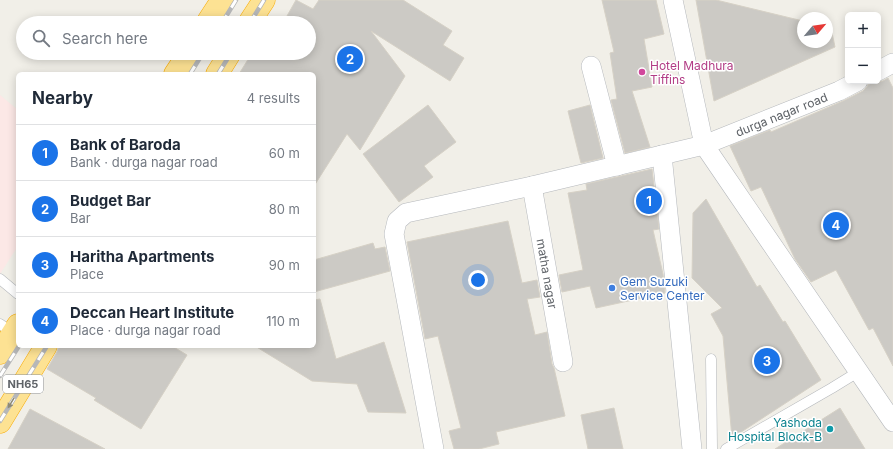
<!DOCTYPE html>
<html lang="en">
<head>
<meta charset="utf-8">
<style>
  body { margin:0; font-family:Inter,sans-serif; background:#f2f2f3; color:#1f2937 }
  .controls { position:absolute; right:12px; top:12px; display:grid; overflow:hidden; border-radius:6px; box-shadow:0 2px 10px #0003 }
  .controls button { width:36px; height:36px; display:grid; place-items:center; padding:0; border:0; border-bottom:1px solid #e0e1e3; background:#fff; color:#1f2937; font:20px sans-serif }
  .compass { position:absolute; left:797px; top:12px; width:36px; height:36px; border-radius:50%; background:#fff; box-shadow:0 2px 10px #0003; rotate:61deg }
  .you { position:absolute; left:478px; top:280px; width:14px; height:14px; margin:-10px; border:3px solid #fff; border-radius:50%; background:#1a73e8; box-shadow:0 0 0 6px #1a73e833 }
  .badge { display:grid; place-items:center; width:26px; height:26px; border-radius:50%; background:#1a73e8; color:#fff; font-size:13px; font-weight:700 }
  .pin { position:absolute; translate:-50% -50%; border:2px solid #fff; box-shadow:0 1px 4px #0006 }
  .list { margin:0; padding:0; list-style:none }
  h2 { display:flex; justify-content:space-between; align-items:center; height:52px; margin:0; padding:0 16px; font-size:17px }
  h2 small { font-size:13px; font-weight:400; color:#747a83 }
  .list li { display:grid; grid-template-columns:26px 1fr auto; gap:12px; align-items:center; box-sizing:border-box; height:56px; padding:0 16px; border-top:1px solid #e0e1e3 }
  .list b { display:block; font-size:15px; white-space:nowrap }
  .list p { margin:0; font-size:13px; white-space:nowrap; color:#747a83 }
  .list em { font-size:13px; font-style:normal; color:#747a83 }
  .icon { flex:none; width:22px; height:22px; fill:none; stroke:currentColor; stroke-width:2; stroke-linecap:round; stroke-linejoin:round }
  .map { position:relative; flex:none; width:893px; height:449px; overflow:hidden }
  .search { position:absolute; background:#fff; box-shadow:0 2px 10px #0003; left:16px; top:16px; width:300px; height:44px; display:flex; align-items:center; gap:10px; box-sizing:border-box; padding:0 14px; border-radius:22px; color:#747a83; font-size:15px }
  .panel { position:absolute; background:#fff; box-shadow:0 2px 10px #0003; left:16px; top:72px; width:300px; height:276px; border-radius:6px }
  .map>svg:first-child { display:block }
</style>
</head>
<body>
<div class="map">
<svg width="893" height="449" viewBox="0 0 893 449">
  <rect width="100%" height="100%" fill="#f1efe8"/>
  <polygon fill="#fce8e6" points="0,95 18,110 18,246 0,274"/>
  <g fill="#cccac5" stroke="#d6d1c6">
    <polygon points="296,0 313,9 319,0 403,0 452,31 443,45 464,58 450,81 371,31 405,76 360,150 347,134 314,186 314,74 239,74 252,53 309,53 309,23 283,23"/>
    <polygon points="602,0 656,0 664,34 644,39 652,87 632,91 650,147 625,153 611,100 617,99 610,53 614,52"/>
    <polygon points="696,0 716,0 803,21 803,42 827,42 827,27 831,28 835,47 714,101"/>
    <polygon points="888,78 893,88 893,366 873,328 869,330 836,270 811,282 795,259 761,187 751,191 730,146 770,130 771,132 843,101 863,91 867,87 868,85 875,81 878,82 883,81"/>
    <polygon points="428,105 456,142 424,166 433,177 399,202 363,154"/>
    <polygon points="590,105 603,158 581,163 568,111"/>
    <polygon points="652,169 659,229 653,230 663,274 665,293 596,308 590,286 562,292 559,275 583,270 568,193 587,190 586,184"/>
    <polygon points="706,199 757,287 760,285 783,322 785,321 821,380 732,438 723,336 711,314 722,308 692,278 693,213"/>
    <polygon points="508,221 522,283 537,280 540,297 527,299 535,335 547,332 552,364 554,368 565,416 496,432 499,444 479,449 454,449 449,431 461,428 438,336 425,339 407,242"/>
    <polygon points="373,243 375,249 385,247 390,271 314,292 314,260"/>
    <polygon points="320,299 336,359 384,342 406,413 368,412 357,384 312,381 255,346 314,346 314,300"/>
    <polygon points="59,346 172,346 187,355 141,429 94,400 96,398 47,369 57,352"/>
    <polygon points="614,408 623,449 588,449 581,415"/>
    <polygon points="840,408 865,449 775,449"/>
    <polygon points="30,409 105,449 8,449"/>
  </g>
  <g fill="none" stroke-linecap="round" stroke-linejoin="round">
    <defs>
      <g id="lane">
        <polyline points="0,279 18,294"/>
        <polyline points="0,324 13,333"/>
        <polyline points="711,359 712,449"/>
        <polyline points="726,449 832,388 858,372"/>
      </g>
      <g id="street">
        <polyline points="673,0 704,145 893,422"/>
        <polyline points="591,66 617,166"/>
        <polyline points="878,71 893,63"/>
        <polyline points="662,155 692,449"/>
        <path id="s1" d="M532,186L563,362"/>
        <path id="s2" d="M434,449L394,234L397,221L406,213L532,186L704,145L839,91L858,81"/>
      </g>
      <g id="highway">
        <polyline points="207,23 222,0"/>
        <polyline points="249,23 264,0"/>
        <polyline points="175,74 189,53"/>
        <polyline points="217,74 230,53"/>
        <polyline points="0,353 18,325"/>
        <polyline points="0,422 46,346"/>
      </g>
    </defs>
    <use href="#lane" stroke="#b5b8bc" stroke-width="11"/>
    <use href="#street" stroke="#b5b8bc" stroke-width="20"/>
    <use href="#highway" stroke="#f9ab00" stroke-width="23"/>
    <use href="#lane" stroke="#fff" stroke-width="10"/>
    <use href="#street" stroke="#fff" stroke-width="19"/>
    <use href="#highway" stroke="#fde293" stroke-width="22"/>
    <defs>
      <g id="rail">
        <polyline points="222,23 236,0"/>
        <polyline points="250,23 264,0"/>
        <polyline points="190,74 203,53"/>
        <polyline points="218,74 231,53"/>
        <polyline points="0,376 19,346"/>
        <polyline points="0,421 47,346"/>
      </g>
    </defs>
    <use href="#rail" stroke="#b6b7b8" stroke-width="4.5"/>
    <use href="#rail" stroke="#fff" stroke-width="3" stroke-dasharray="9" stroke-linecap="butt"/>
  </g>
  <defs><path id="oneway-solid" d="M-6-.8H1V-3.2L6.5 0L1 3.2V.8H-6Z"/></defs>
  <use fill="#8e8975" href="#oneway-solid" transform="translate(11 403) rotate(121)"/>
  <circle fill="#d1479c" stroke="#fff" stroke-width="1.5" cx="642" cy="72" r="4"/>
  <circle fill="#3f7fe0" stroke="#fff" stroke-width="1.5" cx="612" cy="288" r="4"/>
  <circle fill="#0f9aa8" stroke="#fff" stroke-width="1.5" cx="830" cy="429" r="4"/>
  <g text-anchor="middle" dominant-baseline="central" stroke-width="3" stroke-linejoin="round" paint-order="stroke">
    <rect fill="#fff" stroke="#8f9295" stroke-width="1" x="3" y="375" width="40" height="18" rx="3"/>
    <g font-size="11" font-weight="bold" fill="#5f6368">
      <text x="23" y="384">NH65</text>
    </g>
    <g font-size="12" fill="#b23c85" stroke="#fff" text-anchor="start">
      <text x="650" y="65">Hotel Madhura<tspan x="650" dy="14">Tiffins</tspan></text>
    </g>
    <g font-size="12" fill="#5f6368" stroke="#fff">
      <text stroke="none"><textPath href="#s2" startOffset="633">durga nagar road</textPath></text>
      <text stroke="none"><textPath href="#s1" startOffset="89">matha nagar</textPath></text>
    </g>
    <g font-size="12" fill="#366cbe" stroke="#fff" text-anchor="start">
      <text x="620" y="281">Gem Suzuki<tspan x="620" dy="14">Service Center</tspan></text>
    </g>
    <g font-size="12" fill="#0d838f" stroke="#fff" text-anchor="end">
      <text x="822" y="422">Yashoda<tspan x="822" dy="14">Hospital Block-B</tspan></text>
    </g>
  </g>
</svg>
<div class="controls">
<button>+</button>
<button>−</button>
</div>
<svg class="compass" viewBox="-18 -18 36 36"><path d="M0-13l5 13h-10z" fill="#e53935"/><path d="M0 13l5-13h-10z" fill="#747a83"/></svg>
<div class="you"></div>
<div class="pin badge" style="left:649px;top:201px">1</div>
<div class="pin badge" style="left:350px;top:59px">2</div>
<div class="pin badge" style="left:767px;top:361px">3</div>
<div class="pin badge" style="left:836px;top:225px">4</div>
<div class="search"><svg class="icon" aria-label="search" viewBox="0 0 24 24"><circle cx="10" cy="10" r="6"/><path d="M15 15l6 6"/></svg>Search here</div>
<section class="panel">
<h2>Nearby<small>4 results</small></h2>
<ul class="list">
<li><span class="badge">1</span><div><b>Bank of Baroda</b><p>Bank · durga nagar road</p></div><em>60 m</em></li>
<li><span class="badge">2</span><div><b>Budget Bar</b><p>Bar</p></div><em>80 m</em></li>
<li><span class="badge">3</span><div><b>Haritha Apartments</b><p>Place</p></div><em>90 m</em></li>
<li><span class="badge">4</span><div><b>Deccan Heart Institute</b><p>Place · durga nagar road</p></div><em>110 m</em></li>
</ul>
</section>
</div>
</body>
</html>
